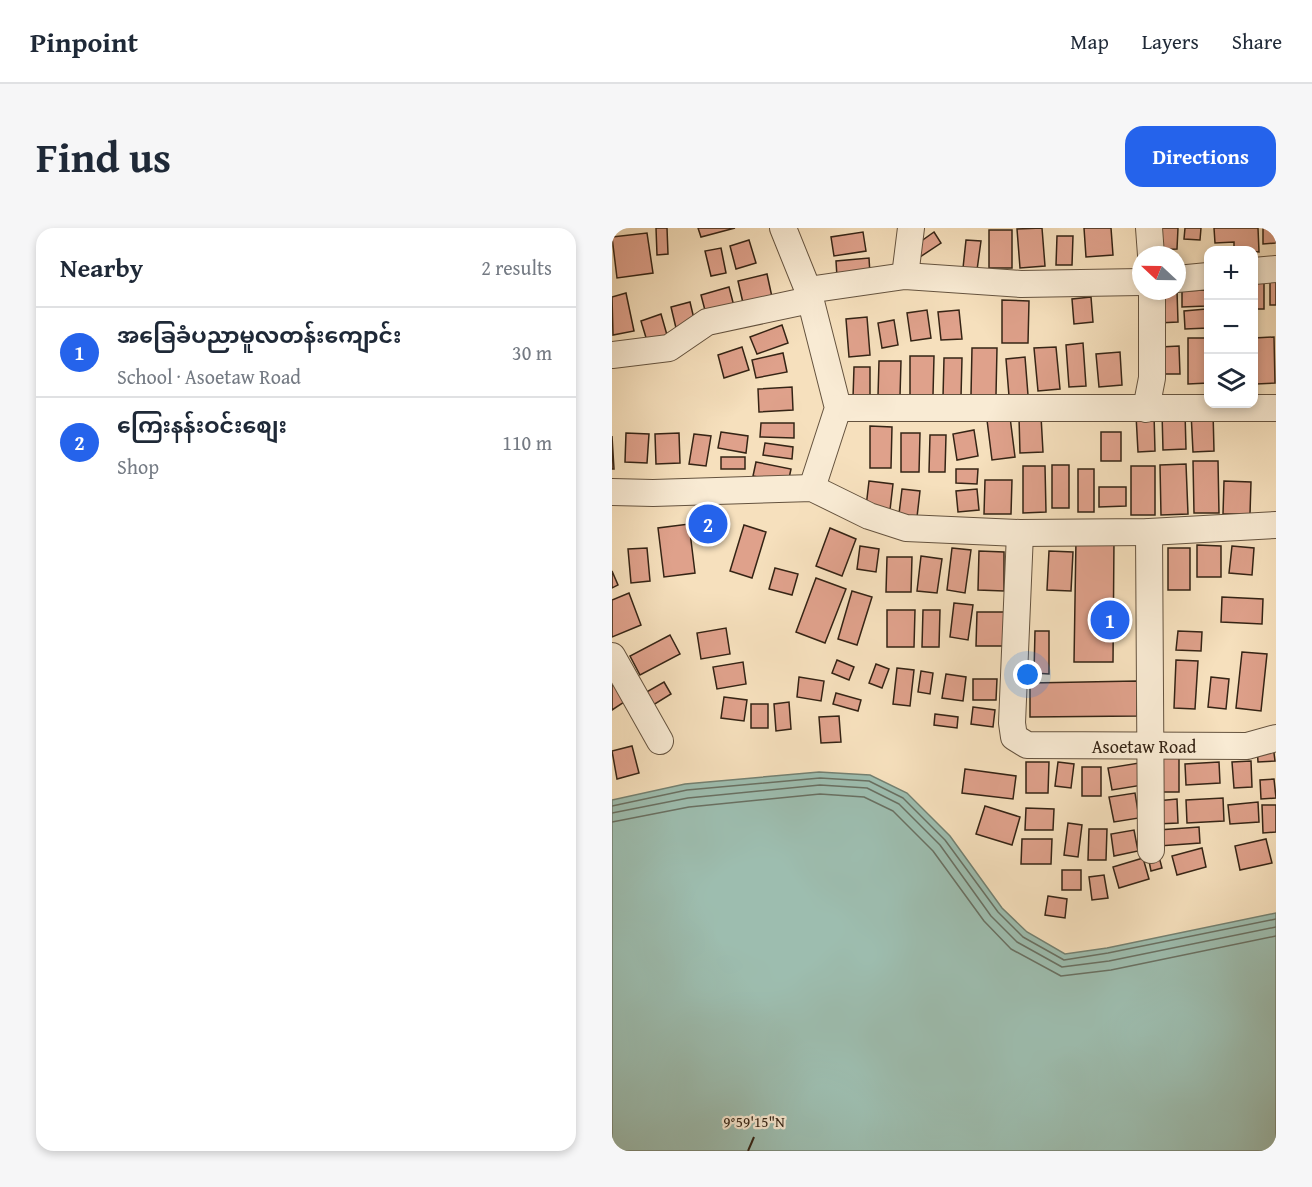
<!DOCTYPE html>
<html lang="en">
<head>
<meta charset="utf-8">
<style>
  body { margin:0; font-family:"Gentium Book Plus","Noto Sans Myanmar",serif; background:#f6f6f7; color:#1f2937 }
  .controls { position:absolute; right:18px; top:18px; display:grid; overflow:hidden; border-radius:12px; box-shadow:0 3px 9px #0003 }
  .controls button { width:54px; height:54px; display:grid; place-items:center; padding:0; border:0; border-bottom:2px solid #e0e1e3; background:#fff; color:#1f2937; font:30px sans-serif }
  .compass { position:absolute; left:520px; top:18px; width:54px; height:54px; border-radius:50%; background:#fff; box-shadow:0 3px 9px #0003; rotate:292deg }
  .you { position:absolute; left:416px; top:447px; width:21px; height:21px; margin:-15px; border:4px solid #fff; border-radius:50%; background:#1a73e8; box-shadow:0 0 0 9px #1a73e833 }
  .badge { display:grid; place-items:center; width:39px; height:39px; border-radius:50%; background:#2563eb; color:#fff; font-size:20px; font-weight:700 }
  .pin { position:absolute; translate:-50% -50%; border:3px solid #fff; box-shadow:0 2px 6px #0006 }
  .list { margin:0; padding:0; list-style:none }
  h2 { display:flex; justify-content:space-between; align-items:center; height:78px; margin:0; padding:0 24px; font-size:26px }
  h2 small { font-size:20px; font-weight:400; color:#747a83 }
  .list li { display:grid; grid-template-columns:39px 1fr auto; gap:18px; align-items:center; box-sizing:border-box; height:90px; padding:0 24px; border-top:2px solid #e0e1e3 }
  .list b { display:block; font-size:22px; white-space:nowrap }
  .list p { margin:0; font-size:20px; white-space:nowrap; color:#747a83 }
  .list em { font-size:20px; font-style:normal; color:#747a83 }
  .icon { flex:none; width:33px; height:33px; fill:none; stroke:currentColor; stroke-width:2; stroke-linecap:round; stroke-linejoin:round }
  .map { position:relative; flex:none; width:664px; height:923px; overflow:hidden; border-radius:18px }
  header { display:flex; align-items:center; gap:36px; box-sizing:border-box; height:84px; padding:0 30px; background:#fff; border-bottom:2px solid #e0e1e3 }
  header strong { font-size:28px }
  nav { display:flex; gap:33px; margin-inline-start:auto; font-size:21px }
  .intro { display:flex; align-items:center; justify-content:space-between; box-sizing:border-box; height:144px; padding:0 36px }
  h1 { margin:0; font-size:42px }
  .button { padding:15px 27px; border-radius:18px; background:#2563eb; color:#fff; font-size:21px; font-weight:700 }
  main { display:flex; gap:36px; padding:0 36px }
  aside { flex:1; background:#fff; border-radius:18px; box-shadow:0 3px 9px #0003 }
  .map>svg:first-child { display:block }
</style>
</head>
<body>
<header>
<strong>Pinpoint</strong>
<nav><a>Map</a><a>Layers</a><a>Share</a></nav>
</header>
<div class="intro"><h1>Find us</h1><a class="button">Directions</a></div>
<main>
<aside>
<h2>Nearby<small>2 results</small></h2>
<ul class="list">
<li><span class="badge">1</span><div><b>အခြေခံပညာမူလတန်းကျောင်း</b><p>School · Asoetaw Road</p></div><em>30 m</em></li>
<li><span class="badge">2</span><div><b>ကြေးနန်းဝင်းစျေး</b><p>Shop</p></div><em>110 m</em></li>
</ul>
</aside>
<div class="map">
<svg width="664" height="923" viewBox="0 0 664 923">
  <rect width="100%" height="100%" fill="#f6e0bd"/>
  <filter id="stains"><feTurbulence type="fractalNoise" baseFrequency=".00333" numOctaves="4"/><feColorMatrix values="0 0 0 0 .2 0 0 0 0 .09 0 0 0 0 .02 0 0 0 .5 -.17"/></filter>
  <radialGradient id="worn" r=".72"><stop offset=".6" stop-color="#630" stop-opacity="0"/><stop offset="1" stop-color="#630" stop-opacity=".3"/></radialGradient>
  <polygon fill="#9dbdaf" stroke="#738071" stroke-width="1.5" points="207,544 258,547 295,565 338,608 390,680 415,704 453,726 495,720 664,685 664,923 0,923 0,572 73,556"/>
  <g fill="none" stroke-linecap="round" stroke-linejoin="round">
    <g stroke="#697062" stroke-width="1.5">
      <polyline points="0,578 75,562 208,550 257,553 291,570 333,612 386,684 411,709 452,732 496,725 664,691"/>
      <polyline points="0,585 76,570 208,557 255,560 287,576 328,617 379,688 405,714 450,739 497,733 664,699"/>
      <polyline points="0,594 77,579 208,566 252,569 281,583 321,623 372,693 399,721 449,748 499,742 664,708"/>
    </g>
  </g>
  <g fill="#dfa18b" stroke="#352415" stroke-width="1.5">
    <polygon points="44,0 55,0 56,26 45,27"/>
    <polygon points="86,0 123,0 89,9"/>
    <polygon points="430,0 433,38 408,40 405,1"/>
    <polygon points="472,0 499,0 501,27 474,29"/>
    <polygon points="536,0 566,0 565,21 536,22"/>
    <polygon points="573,0 589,0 588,12 572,11"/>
    <polygon points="602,0 646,0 647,24 622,22 622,14 603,15"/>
    <polygon points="651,0 664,0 664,15 651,16"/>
    <rect x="377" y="2" width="23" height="38"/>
    <polygon points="251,4 254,23 222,28 219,9"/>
    <polygon points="322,4 329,15 308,29 301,19"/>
    <polygon points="35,5 41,45 5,50 0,9"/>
    <polygon points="445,8 461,8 460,37 444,37"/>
    <polygon points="137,12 144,35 124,41 118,18"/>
    <polygon points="354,12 369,13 365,42 351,40"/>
    <polygon points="109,20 114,45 99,48 93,23"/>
    <polygon points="257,30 258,46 225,49 224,33"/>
    <polygon points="155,46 160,69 131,75 126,53"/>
    <rect x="658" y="50" width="6" height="27"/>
    <rect x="642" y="52" width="10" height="29"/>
    <polygon points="117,59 123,82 95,90 89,67"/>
    <polygon points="593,62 594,78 570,79 570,63"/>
    <polygon points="565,63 566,94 546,95 545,64"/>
    <polygon points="14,65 22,103 1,107 0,69"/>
    <polygon points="479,69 481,94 462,96 460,71"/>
    <polygon points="390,72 417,73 416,115 390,115"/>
    <polygon points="78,74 83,95 64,100 59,79"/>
    <polygon points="594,81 596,100 573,101 572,83"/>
    <polygon points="315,82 319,110 299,113 295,85"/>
    <polygon points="347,82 350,111 329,112 326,84"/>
    <polygon points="49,86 55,107 35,113 29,93"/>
    <polygon points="255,89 258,127 237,129 234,91"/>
    <polygon points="282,92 286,117 270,120 266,95"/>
    <polygon points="170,97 176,115 145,126 138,109"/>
    <polygon points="662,109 663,155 644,156 642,110"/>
    <polygon points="576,110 596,110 596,155 576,156"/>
    <polygon points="471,115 474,158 457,159 454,117"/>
    <polygon points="567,118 568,146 548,146 548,119"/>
    <polygon points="130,119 137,142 112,150 106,127"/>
    <polygon points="444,119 448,161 426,163 422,120"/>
    <polygon points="360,120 385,120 384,167 359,167"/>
    <polygon points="508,124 510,157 487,159 484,126"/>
    <polygon points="171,125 175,144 144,150 140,132"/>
    <polygon points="298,128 322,128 321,167 298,167"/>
    <polygon points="413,129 416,167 397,168 394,131"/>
    <polygon points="332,130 350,130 349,169 331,169"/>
    <polygon points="267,133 289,133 288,168 266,168"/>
    <polygon points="242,139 258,139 258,170 241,170"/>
    <polygon points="180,159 181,182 147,184 146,161"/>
    <polygon points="601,183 602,223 581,224 579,184"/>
    <polygon points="550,184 573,184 574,221 551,222"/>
    <polygon points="542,186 543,223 526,224 524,187"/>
    <polygon points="429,188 431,224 408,225 407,189"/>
    <polygon points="398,189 403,229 380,232 375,192"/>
    <polygon points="149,195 182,195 182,210 148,209"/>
    <polygon points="258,198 280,199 279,240 258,240"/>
    <polygon points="362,202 366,228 345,232 341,206"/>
    <polygon points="109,204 136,208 134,225 106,220"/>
    <rect x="489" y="204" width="20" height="29"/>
    <polygon points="14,205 37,206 35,235 13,234"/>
    <polygon points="67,205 68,235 44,236 43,206"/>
    <polygon points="289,205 308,205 307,244 289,244"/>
    <polygon points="82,206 99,208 94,238 77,236"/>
    <polygon points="318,207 334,207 333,244 317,244"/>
    <polygon points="0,208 2,241 0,241"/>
    <polygon points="153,215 181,219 180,231 151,227"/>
    <rect x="109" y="229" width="24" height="12"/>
    <polygon points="581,233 606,233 607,285 582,285"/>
    <polygon points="144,234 179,241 176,255 141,248"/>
    <polygon points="574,236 576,286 549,287 548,237"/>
    <rect x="440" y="237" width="17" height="43"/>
    <polygon points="411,238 433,238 434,284 411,285"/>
    <rect x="519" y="238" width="24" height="49"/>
    <polygon points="344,241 366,241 365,256 344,255"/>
    <rect x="466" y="241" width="16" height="43"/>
    <polygon points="373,252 400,252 399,286 372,286"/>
    <polygon points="257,253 281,256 278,282 254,279"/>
    <polygon points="612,253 639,254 638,286 611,286"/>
    <polygon points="487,259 514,259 514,278 487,279"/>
    <polygon points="290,261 308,263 305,289 287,286"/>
    <polygon points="365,261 367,282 346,284 344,263"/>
    <polygon points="77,296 83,345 52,349 46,300"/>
    <polygon points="132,297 154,304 140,350 118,343"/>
    <polygon points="218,300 244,311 230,348 204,338"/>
    <polygon points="464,311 502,312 501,434 462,434"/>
    <polygon points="585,317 609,318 609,349 585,349"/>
    <polygon points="248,318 267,321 264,344 245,341"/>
    <polygon points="620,318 642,320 640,347 617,345"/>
    <polygon points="35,320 38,353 19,355 16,321"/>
    <polygon points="340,320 359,322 353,365 335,362"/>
    <rect x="556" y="320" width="22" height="42"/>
    <polygon points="367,323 392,324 392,363 366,362"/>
    <polygon points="437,323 461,324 459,363 435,362"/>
    <polygon points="309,328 330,331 325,365 305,363"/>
    <polygon points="275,329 300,329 299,364 274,364"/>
    <polygon points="163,340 186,346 180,367 157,361"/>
    <polygon points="0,343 6,357 0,360"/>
    <polygon points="204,350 234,361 213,415 184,404"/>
    <polygon points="240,363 260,369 245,417 226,411"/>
    <polygon points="17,365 29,397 0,409 0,372"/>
    <polygon points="610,369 651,371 650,396 609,394"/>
    <polygon points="342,375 361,377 356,412 338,409"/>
    <polygon points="275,382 303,382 302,419 275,419"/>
    <polygon points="311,382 328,382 327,419 310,419"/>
    <polygon points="365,384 393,384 393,418 364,418"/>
    <polygon points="114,400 118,426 89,431 85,405"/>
    <polygon points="423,403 437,403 437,446 422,445"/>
    <polygon points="566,403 590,404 589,423 564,422"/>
    <polygon points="58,407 68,426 28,447 18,428"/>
    <polygon points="630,424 655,426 649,483 624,480"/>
    <polygon points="225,432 242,439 237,452 220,445"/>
    <polygon points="564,432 586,433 583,481 562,480"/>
    <polygon points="131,434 134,456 105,461 101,439"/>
    <polygon points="264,436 277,441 270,460 257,455"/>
    <polygon points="285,440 302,442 298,478 281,476"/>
    <polygon points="309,443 321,445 318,466 306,464"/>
    <polygon points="334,446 354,449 351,473 330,470"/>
    <polygon points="187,449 212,453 209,473 185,469"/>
    <polygon points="599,449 617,451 614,481 596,479"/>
    <polygon points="361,451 385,451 384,472 361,472"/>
    <polygon points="525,453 525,488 418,489 418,455"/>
    <polygon points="52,454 59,466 38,479 31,466"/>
    <polygon points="3,456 15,472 0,482 0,458"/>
    <polygon points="224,465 249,472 246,483 221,476"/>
    <polygon points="112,469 135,472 132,493 109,490"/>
    <polygon points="177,474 179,501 164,503 162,476"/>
    <rect x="139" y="476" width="17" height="24"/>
    <polygon points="361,479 383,482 381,499 359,496"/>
    <polygon points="323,486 346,489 345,500 322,497"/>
    <polygon points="227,488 229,514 209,515 207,489"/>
    <polygon points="661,517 663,533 646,534 645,518"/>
    <polygon points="20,518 27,545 5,551 0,523"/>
    <rect x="545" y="526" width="22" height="38"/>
    <polygon points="639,533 640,559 622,560 620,534"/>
    <polygon points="414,534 437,534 436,565 414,565"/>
    <polygon points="446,534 462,536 459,560 443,558"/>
    <polygon points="607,534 608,555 574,557 573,536"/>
    <polygon points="527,535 531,557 500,562 496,540"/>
    <rect x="470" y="539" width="19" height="29"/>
    <polygon points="353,541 404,548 401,571 350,565"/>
    <polygon points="662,551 664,570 649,571 648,552"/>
    <polygon points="523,565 527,590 502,594 497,569"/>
    <polygon points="611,570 612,593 575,595 574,572"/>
    <polygon points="565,571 566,595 545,596 544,573"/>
    <polygon points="646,574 647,594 618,596 616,577"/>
    <polygon points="650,577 664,577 664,604 651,605"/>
    <polygon points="373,578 408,589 400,617 364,606"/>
    <polygon points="414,580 442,581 441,602 413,602"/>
    <polygon points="456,595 470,597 466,629 452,627"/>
    <polygon points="587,599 588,615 547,618 546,602"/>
    <polygon points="477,601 495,601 494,632 476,632"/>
    <polygon points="522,602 526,623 502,628 499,606"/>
    <polygon points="410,611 440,611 439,636 409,636"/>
    <polygon points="654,611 660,635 628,642 623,618"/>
    <polygon points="590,620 594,639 565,647 560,628"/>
    <polygon points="546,625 550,640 539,643 536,628"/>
    <polygon points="531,630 537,651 507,660 501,639"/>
    <rect x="450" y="642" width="19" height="20"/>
    <polygon points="492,647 496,670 480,672 477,649"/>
    <polygon points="436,668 455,671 453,690 433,687"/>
  </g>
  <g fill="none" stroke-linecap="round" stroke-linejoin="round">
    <defs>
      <g id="minor">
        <polyline points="171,0 196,62 226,180 200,260"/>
        <polyline points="537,0 539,27"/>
        <polyline points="642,43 664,41"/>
        <polyline points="293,48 299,0"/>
        <polyline points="565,51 596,48"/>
        <polyline points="196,62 293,48 409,56 529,54"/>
        <polyline points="0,127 57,120 95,94 198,72"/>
        <polyline points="226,180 664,180"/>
        <polyline points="534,181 540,150 540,63"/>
        <polyline points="0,264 41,265 200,260 257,288 294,300 408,305 537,304 664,297"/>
        <polyline points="537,304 539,622"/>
        <polyline points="408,305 400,495 402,509 415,517 635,518 664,510"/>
        <polyline points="0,428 48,513"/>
      </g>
    </defs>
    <use href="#minor" stroke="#65533f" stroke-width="28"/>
    <use href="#minor" stroke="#f9ebd4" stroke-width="26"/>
  </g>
  <path fill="none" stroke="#352415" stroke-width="2" d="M136,923L142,909"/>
  <g text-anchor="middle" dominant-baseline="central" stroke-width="4.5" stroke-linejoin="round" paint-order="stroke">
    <g font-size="18" fill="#352415" stroke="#f9ebd4">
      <text x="532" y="518">Asoetaw Road</text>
    </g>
  </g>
  <g font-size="15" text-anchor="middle" fill="#352415" stroke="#f9ebd4" stroke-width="4.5" stroke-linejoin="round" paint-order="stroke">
    <text x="142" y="899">9°59'15"N</text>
  </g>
  <rect width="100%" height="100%" filter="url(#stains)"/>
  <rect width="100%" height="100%" fill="url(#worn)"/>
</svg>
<div class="controls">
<button>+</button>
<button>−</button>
<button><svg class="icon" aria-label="layers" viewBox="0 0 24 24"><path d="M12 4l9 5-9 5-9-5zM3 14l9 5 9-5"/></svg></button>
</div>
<svg class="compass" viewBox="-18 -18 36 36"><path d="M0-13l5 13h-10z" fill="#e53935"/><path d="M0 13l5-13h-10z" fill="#747a83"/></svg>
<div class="you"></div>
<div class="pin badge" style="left:498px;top:392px">1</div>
<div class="pin badge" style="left:96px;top:296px">2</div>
</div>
</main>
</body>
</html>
